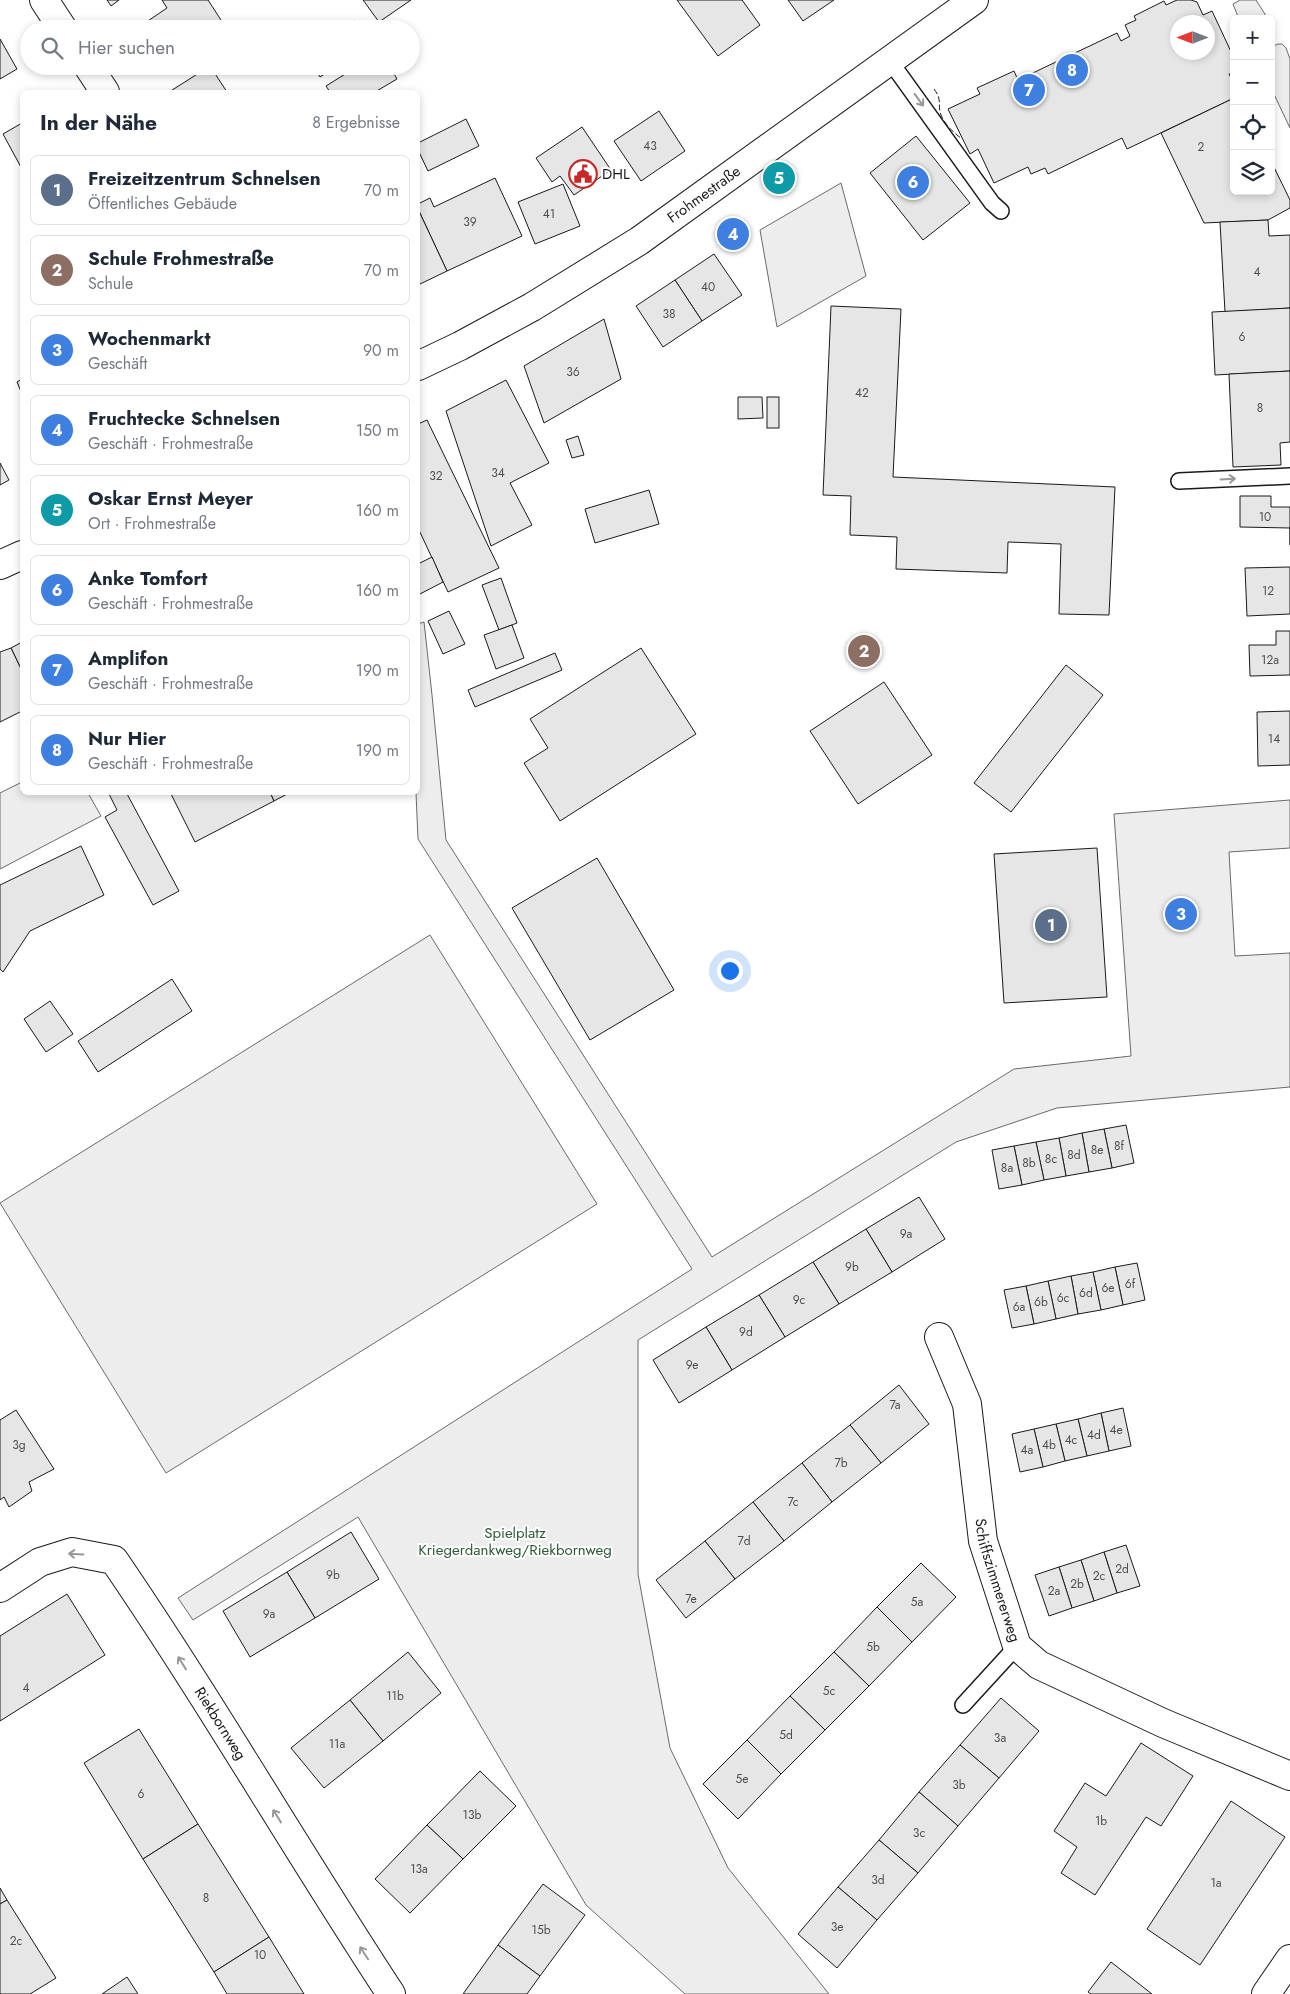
<!DOCTYPE html>
<html lang="de">
<head>
<meta charset="utf-8">
<style>
  body { margin:0; font-family:Jost,sans-serif; background:#f2f2f3; color:#1f2937 }
  .controls { position:absolute; right:15px; top:15px; display:grid; overflow:hidden; border-radius:8px; box-shadow:0 2px 8px #0003 }
  .controls button { width:45px; height:45px; display:grid; place-items:center; padding:0; border:0; border-bottom:1px solid #e0e1e3; background:#fff; color:#1f2937; font:25px sans-serif }
  .compass { position:absolute; left:1170px; top:15px; width:45px; height:45px; border-radius:50%; background:#fff; box-shadow:0 2px 8px #0003; rotate:270deg }
  .you { position:absolute; left:729px; top:970px; width:18px; height:18px; margin:-12px; border:4px solid #fff; border-radius:50%; background:#1a73e8; box-shadow:0 0 0 8px #1a73e833 }
  .badge { display:grid; place-items:center; width:32px; height:32px; border-radius:50%; background:#c62828; color:#fff; font-size:16px; font-weight:700 }
  .pin { position:absolute; translate:-50% -50%; border:2px solid #fff; box-shadow:0 1px 5px #0006 }
  .list { margin:0; padding:0; list-style:none }
  h2 { display:flex; justify-content:space-between; align-items:center; height:65px; margin:0; padding:0 20px; font-size:21px }
  h2 small { font-size:16px; font-weight:400; color:#747a83 }
  .list li { display:grid; grid-template-columns:32px 1fr auto; gap:15px; align-items:center; box-sizing:border-box; height:70px; margin:0 10px 10px; padding:0 10px; border:1px solid #e0e1e3; border-radius:8px }
  .list b { display:block; font-size:19px; white-space:nowrap }
  .list p { margin:0; font-size:16px; white-space:nowrap; color:#747a83 }
  .list em { font-size:16px; font-style:normal; color:#747a83 }
  .icon { flex:none; width:28px; height:28px; fill:none; stroke:currentColor; stroke-width:2; stroke-linecap:round; stroke-linejoin:round }
  .map { position:relative; flex:none; width:1290px; height:1994px; overflow:hidden }
  .search { position:absolute; background:#fff; box-shadow:0 2px 8px #0003; left:20px; top:20px; width:400px; height:55px; display:flex; align-items:center; gap:12px; box-sizing:border-box; padding:0 18px; border-radius:28px; color:#747a83; font-size:19px }
  .panel { position:absolute; background:#fff; box-shadow:0 2px 8px #0003; left:20px; top:90px; width:400px; height:705px; border-radius:8px }
  .map>svg:first-child { display:block }
</style>
</head>
<body>
<div class="map">
<svg width="1290" height="1994" viewBox="0 0 1290 1994">
  <rect width="100%" height="100%" fill="#fff"/>
  <g fill="#ededed" stroke="#6a6a6a">
    <polygon points="1240,0 1256,0 1268,19 1239,19 1233,4"/>
    <polygon points="1278,44 1282,44 1286,48 1290,59 1290,128 1271,88 1271,47"/>
    <polygon points="841,183 866,276 777,327 760,230"/>
    <polygon points="424,622 432,695 446,840 712,1257 1014,1069 1131,1056 1114,814 1290,800 1290,848 1229,852 1235,956 1290,953 1290,1087 1057,1108 956,1142 638,1340 638,1574 670,1748 728,1868 829,1994 685,1994 586,1905 358,1517 193,1620 178,1598 692,1269 418,839 416,793 418,624"/>
    <polygon points="22,782 22,792 88,793 101,816 0,869 0,793"/>
    <polygon points="430,935 597,1204 166,1473 0,1203"/>
  </g>
  <g fill="#e6e6e6" stroke="#1a1a1a" fill-rule="evenodd">
    <polygon points="107,0 119,0 111,6"/>
    <polygon points="162,0 208,0 221,20 208,29 136,29 167,8"/>
    <polygon points="363,0 411,0 379,22"/>
    <polygon points="677,0 742,0 760,25 718,56"/>
    <polygon points="788,0 834,0 803,21"/>
    <path d="M1177,0H1191L1197,2L1203,15L1212,11L1234,58V72L1229,74L1234,83V98L1127,149L1122,138L1048,174L1045,168L1031,174L1028,167L994,183L978,149L970,154L948,109L980,94L977,88L1014,71L1018,80L1117,33L1121,41L1130,36L1125,25L1136,20L1134,16L1164,1L1166,5ZM1178,22H1208V52H1178Z"/>
    <polygon points="355,20 360,29 342,29"/>
    <polygon points="0,39 17,69 0,79"/>
    <polygon points="210,66 227,92 169,92"/>
    <polygon points="313,66 337,66 320,77"/>
    <polygon points="358,66 402,66 393,72 397,79 375,92 330,92 326,86"/>
    <polygon points="1234,98 1234,191 1271,191 1271,161 1290,200 1290,208 1268,220 1204,223 1161,133"/>
    <polygon points="659,111 685,151 641,181 614,141"/>
    <polygon points="466,119 479,146 428,171 418,150 418,143"/>
    <polygon points="22,123 22,169 3,134"/>
    <polygon points="582,127 611,170 574,195 560,176 552,182 536,158"/>
    <polygon points="916,136 970,203 923,240 870,173"/>
    <polygon points="495,178 522,236 447,271 418,209 418,204 430,198 434,207"/>
    <polygon points="563,184 580,226 535,244 518,202"/>
    <polygon points="418,209 447,271 418,285"/>
    <polygon points="1268,220 1269,236 1290,235 1290,308 1225,312 1220,222"/>
    <polygon points="714,254 742,295 702,321 675,280"/>
    <polygon points="675,280 702,321 663,347 636,306"/>
    <polygon points="831,306 901,309 893,477 1115,487 1109,615 1059,614 1061,544 1008,542 1007,573 896,569 897,537 850,535 851,496 823,495"/>
    <polygon points="1290,308 1290,371 1215,375 1212,312"/>
    <polygon points="604,319 621,379 544,423 524,366"/>
    <polygon points="1290,371 1290,442 1280,443 1281,465 1233,467 1229,374"/>
    <polygon points="22,379 22,394 17,382"/>
    <polygon points="506,380 549,463 510,483 532,525 491,546 446,411"/>
    <polygon points="738,397 762,397 763,418 738,419"/>
    <rect x="767" y="397" width="12" height="31"/>
    <polygon points="427,420 499,568 448,592 418,528 418,424"/>
    <polygon points="578,436 584,455 572,458 566,440"/>
    <polygon points="0,463 9,480 0,485"/>
    <polygon points="649,490 659,524 595,543 585,509"/>
    <polygon points="1240,496 1271,496 1271,507 1290,507 1290,545 1290,528 1240,527"/>
    <polygon points="432,557 443,582 418,595 418,564"/>
    <polygon points="1290,567 1290,614 1247,616 1245,568"/>
    <polygon points="501,578 517,623 499,630 482,585"/>
    <polygon points="449,611 465,644 443,654 428,621"/>
    <polygon points="512,625 524,658 496,669 484,635"/>
    <polygon points="1276,631 1290,631 1290,675 1250,676 1249,645 1276,645"/>
    <polygon points="22,642 22,671 11,648"/>
    <polygon points="11,648 22,671 22,711 0,722 0,652"/>
    <polygon points="641,648 696,734 560,821 524,763 548,748 530,719"/>
    <polygon points="555,653 562,670 475,707 468,690"/>
    <polygon points="1066,665 1103,695 1011,812 974,783"/>
    <polygon points="884,682 932,755 858,804 810,731"/>
    <polygon points="1290,711 1290,765 1258,766 1257,712"/>
    <polygon points="108,792 126,792 179,891 153,905 105,817 117,810"/>
    <polygon points="174,792 270,792 274,801 195,842 171,794"/>
    <polygon points="270,792 291,792 274,801"/>
    <polygon points="81,846 104,895 30,931 3,972 0,969 0,885"/>
    <polygon points="1097,848 1107,997 1004,1003 994,854"/>
    <polygon points="597,858 674,990 590,1040 512,908"/>
    <polygon points="172,979 192,1011 98,1072 78,1041"/>
    <polygon points="50,1001 73,1034 46,1052 24,1019"/>
    <polygon points="1126,1125 1134,1163 1112,1168 1104,1129"/>
    <polygon points="1104,1129 1112,1168 1089,1172 1082,1133"/>
    <polygon points="1082,1133 1089,1172 1066,1176 1059,1138"/>
    <polygon points="1059,1138 1066,1176 1044,1180 1036,1142"/>
    <polygon points="1036,1142 1044,1180 1022,1185 1014,1146"/>
    <polygon points="1014,1146 1022,1185 999,1189 992,1150"/>
    <polygon points="919,1197 945,1239 892,1272 866,1229"/>
    <polygon points="866,1229 892,1272 839,1304 813,1262"/>
    <polygon points="813,1262 839,1304 785,1337 759,1295"/>
    <polygon points="1137,1263 1145,1300 1123,1305 1115,1267"/>
    <polygon points="1115,1267 1123,1305 1101,1310 1093,1272"/>
    <polygon points="1093,1272 1101,1310 1078,1314 1071,1276"/>
    <polygon points="1071,1276 1078,1314 1056,1319 1048,1281"/>
    <polygon points="1048,1281 1056,1319 1034,1324 1026,1286"/>
    <polygon points="1026,1286 1034,1324 1012,1328 1004,1290"/>
    <polygon points="759,1295 785,1337 732,1370 706,1327"/>
    <polygon points="706,1327 732,1370 679,1403 653,1360"/>
    <polygon points="899,1385 929,1424 881,1463 850,1425"/>
    <polygon points="1123,1408 1131,1446 1109,1451 1101,1413"/>
    <polygon points="16,1410 54,1469 29,1482 32,1491 9,1507 4,1497 0,1500 0,1420"/>
    <polygon points="1101,1413 1109,1451 1087,1456 1078,1419"/>
    <polygon points="1078,1419 1087,1456 1065,1461 1056,1424"/>
    <polygon points="1056,1424 1065,1461 1043,1467 1034,1429"/>
    <polygon points="850,1425 881,1463 832,1502 802,1463"/>
    <polygon points="1034,1429 1043,1467 1020,1472 1012,1434"/>
    <polygon points="802,1463 832,1502 784,1541 753,1502"/>
    <polygon points="753,1502 784,1541 735,1579 705,1541"/>
    <polygon points="351,1532 379,1579 315,1618 287,1572"/>
    <polygon points="705,1541 735,1579 686,1618 656,1580"/>
    <polygon points="1126,1545 1140,1586 1117,1593 1104,1552"/>
    <polygon points="1104,1552 1117,1593 1094,1601 1081,1560"/>
    <polygon points="1081,1560 1094,1601 1072,1608 1059,1567"/>
    <polygon points="921,1563 956,1597 912,1642 877,1607"/>
    <polygon points="1059,1567 1072,1608 1049,1616 1035,1575"/>
    <polygon points="287,1572 315,1618 250,1657 223,1611"/>
    <polygon points="67,1594 105,1655 0,1721 0,1636"/>
    <polygon points="877,1607 912,1642 869,1686 834,1652"/>
    <polygon points="408,1652 441,1693 383,1741 350,1700"/>
    <polygon points="834,1652 869,1686 825,1730 790,1696"/>
    <polygon points="790,1696 825,1730 781,1774 747,1740"/>
    <polygon points="1001,1698 1039,1731 999,1778 960,1745"/>
    <polygon points="350,1700 383,1741 324,1788 291,1748"/>
    <polygon points="139,1729 198,1824 143,1859 84,1763"/>
    <polygon points="747,1740 781,1774 738,1819 703,1784"/>
    <polygon points="1141,1743 1193,1776 1161,1826 1146,1817 1095,1895 1061,1873 1077,1847 1054,1831 1085,1783 1106,1796"/>
    <polygon points="960,1745 999,1778 958,1826 919,1792"/>
    <polygon points="480,1771 516,1806 463,1859 427,1825"/>
    <polygon points="919,1792 958,1826 918,1873 879,1840"/>
    <polygon points="1231,1801 1285,1837 1200,1965 1147,1929"/>
    <polygon points="198,1824 269,1937 214,1972 143,1859"/>
    <polygon points="427,1825 463,1859 410,1913 375,1879"/>
    <polygon points="879,1840 918,1873 877,1920 838,1887"/>
    <polygon points="543,1884 585,1915 540,1976 498,1945"/>
    <polygon points="838,1887 877,1920 837,1968 798,1934"/>
    <polygon points="0,1888 7,1900 0,1904"/>
    <polygon points="7,1900 56,1978 30,1994 0,1994 0,1904"/>
    <polygon points="269,1937 304,1994 227,1994 214,1972"/>
    <polygon points="498,1945 540,1976 527,1994 463,1994"/>
    <polygon points="1111,1962 1152,1994 1091,1994 1088,1992"/>
    <polygon points="127,1977 138,1994 102,1994"/>
  </g>
  <g fill="none" stroke-linecap="round" stroke-linejoin="round">
    <defs>
      <g id="service">
        <polyline points="890,61 992,203 1001,211"/>
        <polyline points="1179,481 1290,476"/>
        <polyline points="963,1705 1017,1646"/>
      </g>
      <g id="minor">
        <polyline points="44,0 63,29"/>
        <polyline points="88,66 105,92"/>
        <path id="s1" d="M939,1337L967,1404L983,1541L1017,1646L1039,1665L1163,1723L1290,1776"/>
        <path id="s2" d="M0,1588L40,1562L72,1552L114,1560C211,1702 297,1851 391,1994"/>
        <polyline points="1266,1994 1290,1959"/>
      </g>
      <g id="tertiary">
        <path id="s3" d="M418,366L460,346L532,307L639,241L974,0"/>
        <polyline points="0,565 22,555"/>
      </g>
    </defs>
    <use href="#service" stroke="#1a1a1a" stroke-width="18"/>
    <use href="#minor" stroke="#1a1a1a" stroke-width="30"/>
    <use href="#tertiary" stroke="#1a1a1a" stroke-width="30"/>
    <use href="#service" stroke="#fff" stroke-width="15"/>
    <use href="#minor" stroke="#fff" stroke-width="28"/>
    <use href="#tertiary" stroke="#fff" stroke-width="28"/>
    <path stroke="#1a1a1a" stroke-width="1" stroke-dasharray="6 2.5" stroke-linecap="butt" d="M934,89C943,101 937,104 941,115C945,125 954,133 962,139"/>
  </g>
  <defs><path id="oneway-shaft" d="M-6 0H5M1.5-3L5.5 0L1.5 3" fill="none" stroke-width="1.6" stroke-linecap="round" stroke-linejoin="round" transform="scale(1.25)"/></defs>
  <g stroke="#989898">
    <use href="#oneway-shaft" transform="translate(919 100) rotate(54)"/>
    <use href="#oneway-shaft" transform="translate(1228 479) rotate(-3)"/>
    <use href="#oneway-shaft" transform="translate(76 1554) rotate(-177)"/>
    <use href="#oneway-shaft" transform="translate(182 1663) rotate(-122)"/>
    <use href="#oneway-shaft" transform="translate(277 1816) rotate(-122)"/>
    <use href="#oneway-shaft" transform="translate(364 1953) rotate(-123)"/>
  </g>
  <defs>
    <symbol id="civic-ring" viewBox="-11 -11 22 22"><circle r="9.5" fill="#fff" stroke="#c62828" stroke-width="1.5"/><path d="M-.6-6.5H3V-4.5H.6V-3L4-1V1h2V6H-6V1h2V-1L-.6-3ZM-1.2 2.5V6h2.4V2.5Z" fill="#c62828"/></symbol>
  </defs>
  <g fill-rule="evenodd">
    <use href="#civic-ring" x="567" y="158" width="32" height="32"/>
  </g>
  <g text-anchor="middle" dominant-baseline="central" stroke-width="4" stroke-linejoin="round" paint-order="stroke">
    <g font-size="12" fill="#4d4d4d">
      <text x="650" y="146">43</text>
      <text x="1201" y="147">2</text>
      <text x="549" y="214">41</text>
      <text x="470" y="222">39</text>
      <text x="1257" y="272">4</text>
      <text x="708" y="287">40</text>
      <text x="669" y="314">38</text>
      <text x="1242" y="337">6</text>
      <text x="573" y="372">36</text>
      <text x="862" y="393">42</text>
      <text x="1260" y="408">8</text>
      <text x="498" y="473">34</text>
      <text x="436" y="476">32</text>
      <text x="1265" y="517">10</text>
      <text x="1268" y="591">12</text>
      <text x="1270" y="660">12a</text>
      <text x="1274" y="739">14</text>
      <text x="1119" y="1146">8f</text>
      <text x="1097" y="1150">8e</text>
      <text x="1074" y="1155">8d</text>
      <text x="1051" y="1159">8c</text>
      <text x="1029" y="1163">8b</text>
      <text x="1007" y="1168">8a</text>
      <text x="906" y="1234">9a</text>
      <text x="852" y="1267">9b</text>
      <text x="1130" y="1284">6f</text>
      <text x="1108" y="1288">6e</text>
      <text x="1086" y="1293">6d</text>
      <text x="1063" y="1298">6c</text>
      <text x="799" y="1300">9c</text>
      <text x="1041" y="1302">6b</text>
      <text x="1019" y="1307">6a</text>
      <text x="746" y="1332">9d</text>
      <text x="692" y="1365">9e</text>
      <text x="895" y="1405">7a</text>
      <text x="1116" y="1430">4e</text>
      <text x="1094" y="1435">4d</text>
      <text x="1071" y="1440">4c</text>
      <text x="19" y="1445">3g</text>
      <text x="1049" y="1445">4b</text>
      <text x="1027" y="1450">4a</text>
      <text x="841" y="1463">7b</text>
      <text x="793" y="1502">7c</text>
      <text x="744" y="1541">7d</text>
      <text x="1122" y="1569">2d</text>
      <text x="333" y="1575">9b</text>
      <text x="1099" y="1576">2c</text>
      <text x="1077" y="1584">2b</text>
      <text x="1054" y="1591">2a</text>
      <text x="691" y="1599">7e</text>
      <text x="917" y="1602">5a</text>
      <text x="269" y="1614">9a</text>
      <text x="873" y="1647">5b</text>
      <text x="26" y="1688">4</text>
      <text x="829" y="1691">5c</text>
      <text x="395" y="1696">11b</text>
      <text x="786" y="1735">5d</text>
      <text x="1000" y="1738">3a</text>
      <text x="337" y="1744">11a</text>
      <text x="742" y="1779">5e</text>
      <text x="959" y="1785">3b</text>
      <text x="141" y="1794">6</text>
      <text x="472" y="1815">13b</text>
      <text x="1101" y="1821">1b</text>
      <text x="919" y="1833">3c</text>
      <text x="419" y="1869">13a</text>
      <text x="878" y="1880">3d</text>
      <text x="1216" y="1883">1a</text>
      <text x="206" y="1898">8</text>
      <text x="837" y="1927">3e</text>
      <text x="541" y="1930">15b</text>
      <text x="16" y="1941">2c</text>
      <text x="260" y="1955">10</text>
    </g>
    <g font-size="15" fill="#1a1a1a" stroke="#fff" text-anchor="start">
      <text x="602" y="174">DHL</text>
    </g>
    <g font-size="15" fill="#1a1a1a" stroke="#fff">
      <text stroke="none"><textPath href="#s3" startOffset="334">Frohmestraße</textPath></text>
      <text stroke="none"><textPath href="#s1" startOffset="252">Schiffszimmererweg</textPath></text>
      <text stroke="none"><textPath href="#s2" startOffset="319">Riekbornweg</textPath></text>
    </g>
    <g font-size="15" fill="#2b5a34" stroke="#fff">
      <text x="515" y="1533">Spielplatz<tspan x="515" dy="17">Kriegerdankweg/Riekbornweg</tspan></text>
    </g>
  </g>
</svg>
<div class="controls">
<button>+</button>
<button>−</button>
<button><svg class="icon" aria-label="locate" viewBox="0 0 24 24"><circle cx="12" cy="12" r="6"/><path d="M12 2v4M12 18v4M2 12h4M18 12h4"/></svg></button>
<button><svg class="icon" aria-label="layers" viewBox="0 0 24 24"><path d="M12 4l9 5-9 5-9-5zM3 14l9 5 9-5"/></svg></button>
</div>
<svg class="compass" viewBox="-18 -18 36 36"><path d="M0-13l5 13h-10z" fill="#e53935"/><path d="M0 13l5-13h-10z" fill="#747a83"/></svg>
<div class="you"></div>
<div class="pin badge" style="left:1051px;top:925px;background:#5c6f8a">1</div>
<div class="pin badge" style="left:864px;top:651px;background:#8d6e63">2</div>
<div class="pin badge" style="left:1181px;top:914px;background:#3f7fe0">3</div>
<div class="pin badge" style="left:733px;top:234px;background:#3f7fe0">4</div>
<div class="pin badge" style="left:779px;top:178px;background:#0f9aa8">5</div>
<div class="pin badge" style="left:913px;top:182px;background:#3f7fe0">6</div>
<div class="pin badge" style="left:1029px;top:90px;background:#3f7fe0">7</div>
<div class="pin badge" style="left:1072px;top:70px;background:#3f7fe0">8</div>
<div class="search"><svg class="icon" aria-label="search" viewBox="0 0 24 24"><circle cx="10" cy="10" r="6"/><path d="M15 15l6 6"/></svg>Hier suchen</div>
<section class="panel">
<h2>In der Nähe<small>8 Ergebnisse</small></h2>
<ul class="list">
<li><span class="badge" style="background:#5c6f8a">1</span><div><b>Freizeitzentrum Schnelsen</b><p>Öffentliches Gebäude</p></div><em>70 m</em></li>
<li><span class="badge" style="background:#8d6e63">2</span><div><b>Schule Frohmestraße</b><p>Schule</p></div><em>70 m</em></li>
<li><span class="badge" style="background:#3f7fe0">3</span><div><b>Wochenmarkt</b><p>Geschäft</p></div><em>90 m</em></li>
<li><span class="badge" style="background:#3f7fe0">4</span><div><b>Fruchtecke Schnelsen</b><p>Geschäft · Frohmestraße</p></div><em>150 m</em></li>
<li><span class="badge" style="background:#0f9aa8">5</span><div><b>Oskar Ernst Meyer</b><p>Ort · Frohmestraße</p></div><em>160 m</em></li>
<li><span class="badge" style="background:#3f7fe0">6</span><div><b>Anke Tomfort</b><p>Geschäft · Frohmestraße</p></div><em>160 m</em></li>
<li><span class="badge" style="background:#3f7fe0">7</span><div><b>Amplifon</b><p>Geschäft · Frohmestraße</p></div><em>190 m</em></li>
<li><span class="badge" style="background:#3f7fe0">8</span><div><b>Nur Hier</b><p>Geschäft · Frohmestraße</p></div><em>190 m</em></li>
</ul>
</section>
</div>
</body>
</html>
